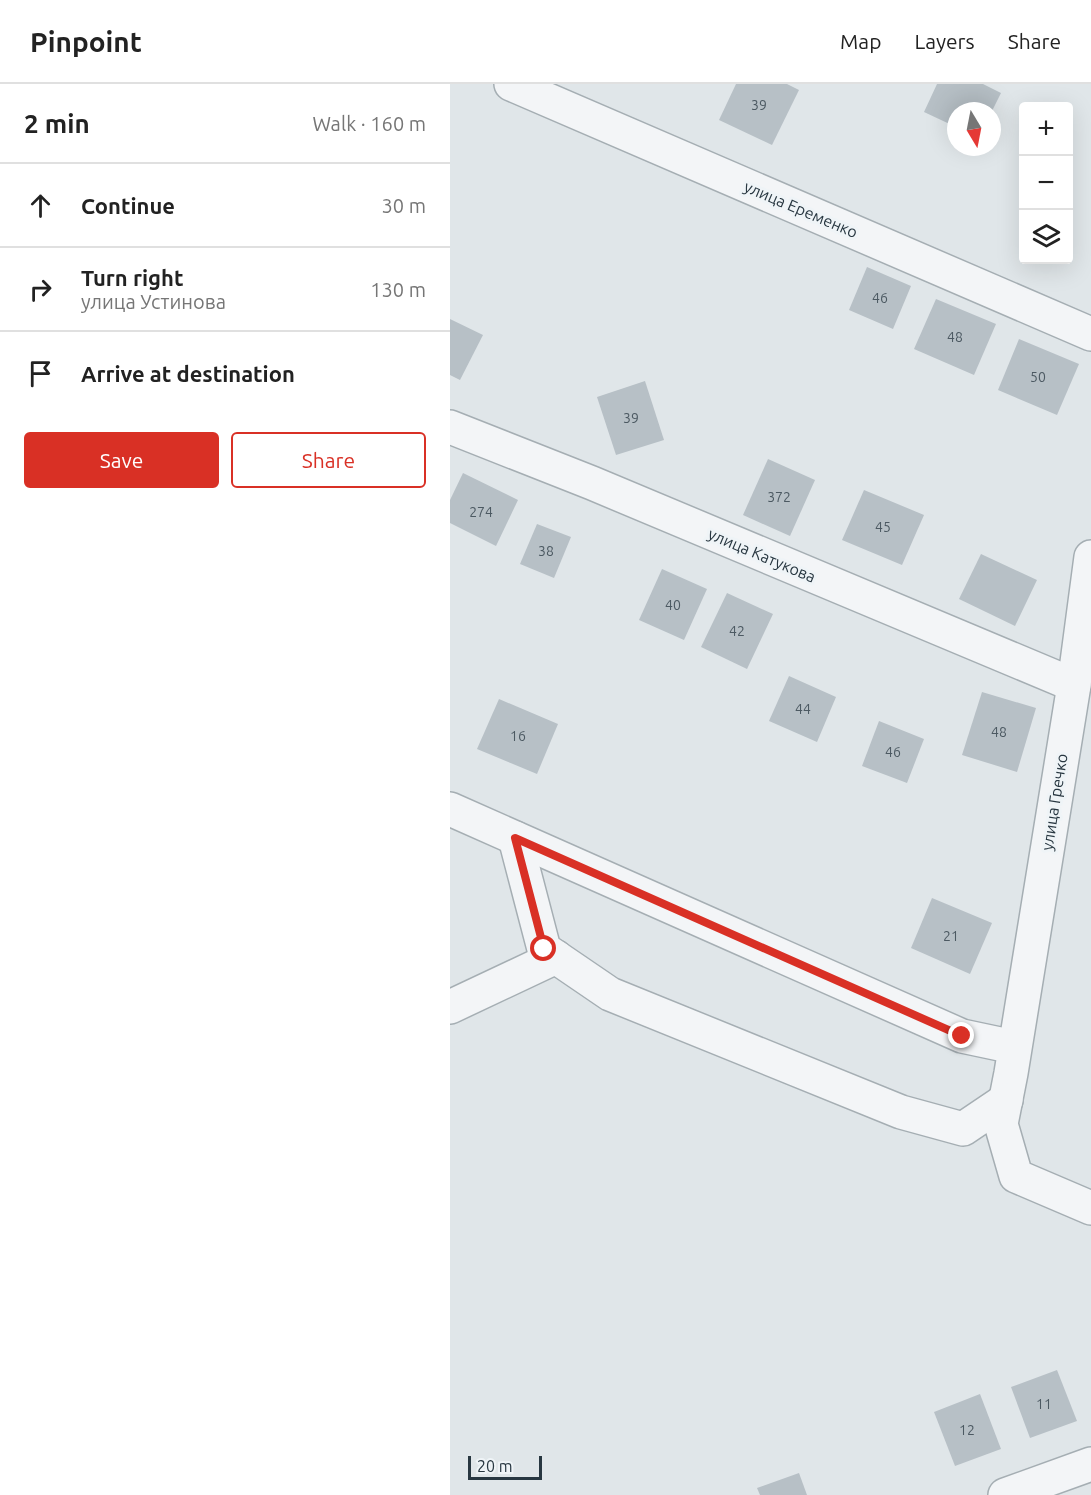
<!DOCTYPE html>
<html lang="en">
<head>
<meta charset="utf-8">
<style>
  body { margin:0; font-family:Ubuntu,sans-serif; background:#f6f6f6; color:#222 }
  .controls { position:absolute; right:18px; top:18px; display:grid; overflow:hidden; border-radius:6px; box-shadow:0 6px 24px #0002 }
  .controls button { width:54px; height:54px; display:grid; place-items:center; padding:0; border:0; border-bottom:2px solid #e0e0e0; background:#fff; color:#222; font:30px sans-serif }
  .compass { position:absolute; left:497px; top:18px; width:54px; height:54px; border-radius:50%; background:#fff; box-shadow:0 6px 24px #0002; rotate:170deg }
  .scale { position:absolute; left:18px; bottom:15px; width:74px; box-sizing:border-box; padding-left:6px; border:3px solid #283741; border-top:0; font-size:16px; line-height:21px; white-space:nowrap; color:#283741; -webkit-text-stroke:4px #eff4f7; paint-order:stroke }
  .stop { position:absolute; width:18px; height:18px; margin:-14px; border:4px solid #d93025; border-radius:50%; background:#fff }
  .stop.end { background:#d93025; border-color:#fff; box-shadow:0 2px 6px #0008 }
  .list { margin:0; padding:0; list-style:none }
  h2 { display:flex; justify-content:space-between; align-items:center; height:78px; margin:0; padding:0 24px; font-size:26px }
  h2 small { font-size:20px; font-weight:400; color:#767676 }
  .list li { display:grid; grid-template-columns:39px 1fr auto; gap:18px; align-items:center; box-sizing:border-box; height:84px; padding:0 24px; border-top:2px solid #e0e0e0 }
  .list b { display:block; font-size:22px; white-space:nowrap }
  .list p { margin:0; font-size:20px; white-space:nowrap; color:#767676 }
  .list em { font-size:20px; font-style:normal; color:#767676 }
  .actions { display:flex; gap:12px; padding:18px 24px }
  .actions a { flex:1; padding:14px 0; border:2px solid #d93025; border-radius:6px; text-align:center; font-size:21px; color:#d93025 }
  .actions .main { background:#d93025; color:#fff }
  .icon { flex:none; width:33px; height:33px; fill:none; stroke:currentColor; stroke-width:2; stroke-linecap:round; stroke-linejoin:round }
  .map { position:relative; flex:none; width:641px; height:1411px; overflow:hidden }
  header { display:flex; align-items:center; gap:36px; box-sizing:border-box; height:84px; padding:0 30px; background:#fff; border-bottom:2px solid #e0e0e0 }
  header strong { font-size:28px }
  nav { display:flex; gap:33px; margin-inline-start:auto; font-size:21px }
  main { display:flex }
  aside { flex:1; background:#fff }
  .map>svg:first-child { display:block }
</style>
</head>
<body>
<header>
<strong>Pinpoint</strong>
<nav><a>Map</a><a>Layers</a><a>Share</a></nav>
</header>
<main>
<aside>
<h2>2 min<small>Walk · 160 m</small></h2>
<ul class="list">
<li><svg class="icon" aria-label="ahead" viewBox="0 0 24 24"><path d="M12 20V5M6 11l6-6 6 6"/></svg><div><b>Continue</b></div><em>30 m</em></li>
<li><svg class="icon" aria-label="right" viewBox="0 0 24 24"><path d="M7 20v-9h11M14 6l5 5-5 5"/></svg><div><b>Turn right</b><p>улица Устинова</p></div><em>130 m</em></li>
<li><svg class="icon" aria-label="arrive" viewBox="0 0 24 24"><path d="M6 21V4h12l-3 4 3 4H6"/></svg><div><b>Arrive at destination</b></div></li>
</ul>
<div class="actions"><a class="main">Save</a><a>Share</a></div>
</aside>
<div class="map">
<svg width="641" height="1411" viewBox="0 0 641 1411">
  <rect width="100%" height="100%" fill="#e0e6e9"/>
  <g fill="#b7c0c6">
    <polygon points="286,0 337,0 349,6 322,61 269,36"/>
    <polygon points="487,0 533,0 551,9 542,27 506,27 506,43 474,28"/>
    <polygon points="417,183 461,202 443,245 399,226"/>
    <polygon points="486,215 546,240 524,291 464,265"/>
    <polygon points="0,235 33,251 10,296 0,291"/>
    <polygon points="569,255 629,280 607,331 548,306"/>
    <polygon points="195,297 214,356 166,371 147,313"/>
    <polygon points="318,375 365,396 340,452 293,431"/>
    <polygon points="13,389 68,416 46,462 0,439 0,416"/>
    <polygon points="414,406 474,431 452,481 392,456"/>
    <polygon points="87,440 121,453 104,494 70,480"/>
    <polygon points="531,470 587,496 565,542 509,515"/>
    <polygon points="212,485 257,505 234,556 189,536"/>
    <polygon points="277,509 323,530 297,585 251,563"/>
    <polygon points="339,592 386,613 367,658 319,637"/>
    <polygon points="532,608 586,624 567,688 512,671"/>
    <polygon points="49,615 108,640 87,690 27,665"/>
    <polygon points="429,637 474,655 457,699 412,682"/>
    <polygon points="482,814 542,839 520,890 461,864"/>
    <polygon points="607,1286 627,1337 580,1354 561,1303"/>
    <polygon points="530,1310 551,1365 505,1382 484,1328"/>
    <polygon points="349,1389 357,1411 310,1411 307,1404"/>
  </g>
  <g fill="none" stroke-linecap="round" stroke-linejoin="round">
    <defs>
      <g id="minor">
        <polyline points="61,0 641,250"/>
        <polyline points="0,343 142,399 624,601"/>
        <polyline points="641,473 624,601 561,989 551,1040 566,1092 641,1124"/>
        <polyline points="0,725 512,952 564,963"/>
        <polyline points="65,754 94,865 160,910 451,1028 513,1045 556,1016"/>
        <polyline points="0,923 106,873"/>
        <polyline points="555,1411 641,1380"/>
      </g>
    </defs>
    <use href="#minor" stroke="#a5aeb3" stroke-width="36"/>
    <use href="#minor" stroke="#f3f5f7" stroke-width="33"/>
  </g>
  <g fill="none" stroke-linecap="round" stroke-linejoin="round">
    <polyline stroke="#d93025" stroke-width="8" points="94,865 65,754 512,952"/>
  </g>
  <g text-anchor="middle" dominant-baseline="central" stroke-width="6" stroke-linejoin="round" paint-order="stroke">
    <g font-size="14" fill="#4c5962">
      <text x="309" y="21">39</text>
      <text x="430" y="214">46</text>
      <text x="505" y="253">48</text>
      <text x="588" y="293">50</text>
      <text x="181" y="334">39</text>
      <text x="329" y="413">372</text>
      <text x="31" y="428">274</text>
      <text x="433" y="443">45</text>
      <text x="96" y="467">38</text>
      <text x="223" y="521">40</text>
      <text x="287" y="547">42</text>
      <text x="353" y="625">44</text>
      <text x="549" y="648">48</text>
      <text x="68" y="652">16</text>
      <text x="443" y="668">46</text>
      <text x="501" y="852">21</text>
      <text x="594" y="1320">11</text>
      <text x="517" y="1346">12</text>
    </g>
    <g font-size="16" fill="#283741" stroke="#eff4f7">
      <text transform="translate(351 125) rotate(23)">улица Еременко</text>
      <text transform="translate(312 471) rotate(23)">улица Катукова</text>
      <text transform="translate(604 718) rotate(-81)">улица Гречко</text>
    </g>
  </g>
</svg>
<div class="controls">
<button>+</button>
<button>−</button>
<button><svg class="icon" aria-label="layers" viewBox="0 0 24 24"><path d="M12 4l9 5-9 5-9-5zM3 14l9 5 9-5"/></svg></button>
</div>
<svg class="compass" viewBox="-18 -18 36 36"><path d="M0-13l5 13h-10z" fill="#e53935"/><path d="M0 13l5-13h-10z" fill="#767676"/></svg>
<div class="scale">20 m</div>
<div class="stop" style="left:94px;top:865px"></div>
<div class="stop end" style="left:512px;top:952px"></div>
</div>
</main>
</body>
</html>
